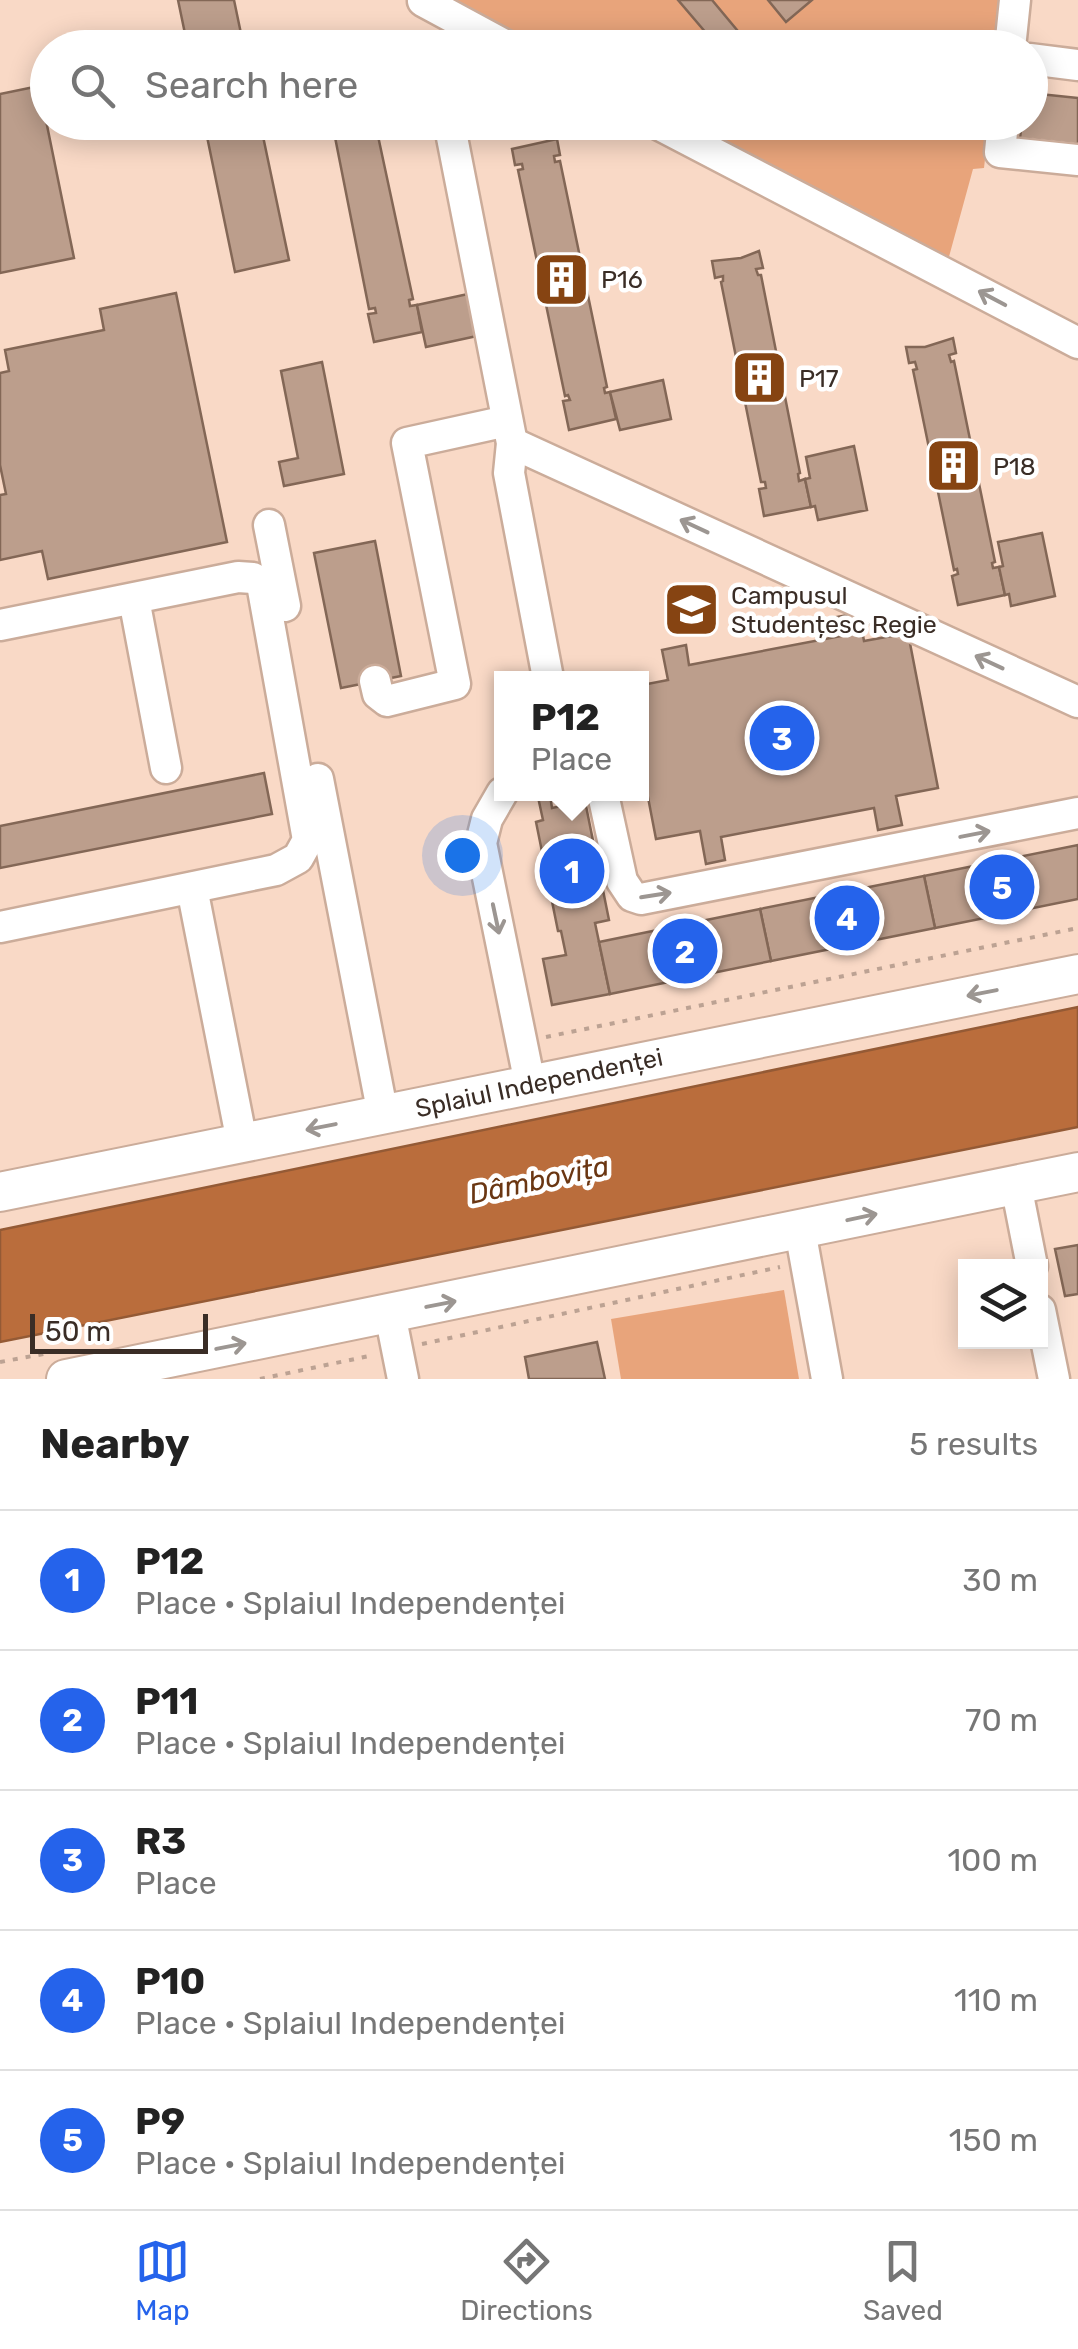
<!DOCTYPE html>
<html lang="en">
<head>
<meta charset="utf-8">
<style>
  body { margin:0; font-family:Rubik,sans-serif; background:#f6f6f6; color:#222 }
  .controls { position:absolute; right:30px; bottom:30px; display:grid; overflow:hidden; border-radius:0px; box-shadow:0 5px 25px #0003 }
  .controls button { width:90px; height:90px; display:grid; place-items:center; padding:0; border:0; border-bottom:2px solid #e0e0e0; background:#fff; color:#222; font:50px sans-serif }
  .scale { position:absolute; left:30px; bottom:25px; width:178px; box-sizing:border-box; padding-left:10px; border:5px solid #3a2d26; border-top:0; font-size:28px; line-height:35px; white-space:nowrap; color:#3a2d26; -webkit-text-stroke:8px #fff; paint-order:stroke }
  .you { position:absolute; left:462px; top:855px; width:35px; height:35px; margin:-25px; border:8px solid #fff; border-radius:50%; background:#1a73e8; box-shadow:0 0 0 15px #1a73e833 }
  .badge { display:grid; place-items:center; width:65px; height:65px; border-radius:50%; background:#2563eb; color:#fff; font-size:32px; font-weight:700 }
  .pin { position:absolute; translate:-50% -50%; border:5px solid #fff; box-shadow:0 2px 10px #0006 }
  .popup { position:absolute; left:494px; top:671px; width:155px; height:130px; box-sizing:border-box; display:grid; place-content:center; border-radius:0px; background:#fff; filter:drop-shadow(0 2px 8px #0005); font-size:32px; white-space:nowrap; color:#767676 }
  .popup b { font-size:38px; color:#222 }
  .popup::after { content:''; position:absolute; left:50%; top:100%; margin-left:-20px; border:20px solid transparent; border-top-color:#fff }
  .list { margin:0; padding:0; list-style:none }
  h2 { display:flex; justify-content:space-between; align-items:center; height:130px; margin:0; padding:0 40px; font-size:42px }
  h2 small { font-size:32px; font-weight:400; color:#767676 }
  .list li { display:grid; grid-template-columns:65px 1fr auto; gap:30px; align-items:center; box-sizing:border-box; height:140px; padding:0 40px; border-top:2px solid #e0e0e0 }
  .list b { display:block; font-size:38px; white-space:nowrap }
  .list p { margin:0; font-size:32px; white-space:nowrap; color:#767676 }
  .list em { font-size:32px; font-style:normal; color:#767676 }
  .icon { flex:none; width:55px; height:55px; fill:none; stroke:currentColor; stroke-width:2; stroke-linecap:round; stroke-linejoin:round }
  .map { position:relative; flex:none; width:1078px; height:1379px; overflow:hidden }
  .search { position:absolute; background:#fff; box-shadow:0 5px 25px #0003; left:30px; right:30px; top:30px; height:110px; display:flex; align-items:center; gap:25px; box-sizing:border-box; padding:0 35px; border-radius:55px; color:#767676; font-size:38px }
  .sheet { height:830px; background:#fff }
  nav { display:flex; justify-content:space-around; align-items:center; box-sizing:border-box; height:140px; border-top:2px solid #e0e0e0; background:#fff; font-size:28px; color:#767676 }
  nav a { display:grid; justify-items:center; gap:5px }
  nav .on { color:#2563eb }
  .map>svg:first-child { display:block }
</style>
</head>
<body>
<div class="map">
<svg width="1078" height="1379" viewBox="0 0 1078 1379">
  <rect width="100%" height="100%" fill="#f9d9c6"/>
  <g fill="#e8a47b">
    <polygon points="445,0 1002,0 997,48 536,47"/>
    <polygon points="678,123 989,123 984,168 973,169 947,264"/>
    <polygon points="784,1290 799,1379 621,1379 611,1319"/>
  </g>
  <polygon fill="#ba6d3c" stroke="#945a35" stroke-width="2.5" points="1078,1007 1078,1127 0,1342 0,1230"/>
  <g fill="#bc9e8c" stroke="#836756" stroke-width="2.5">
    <polygon points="178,0 234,0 244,48 188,48"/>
    <polygon points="678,0 712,0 752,48 719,48"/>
    <polygon points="768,0 812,0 786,22"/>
    <polygon points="39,86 74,258 0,273 0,94"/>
    <polygon points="1030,93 1078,98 1078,144 1020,138 1022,122 1030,122"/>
    <polygon points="204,122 260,122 289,260 235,272"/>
    <polygon points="332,122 375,122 413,299 409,300 410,306 417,305 422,332 374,342 368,314 376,313 375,308 369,309"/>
    <polygon points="557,139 560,155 554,156 555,162 560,161 607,387 604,388 605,393 610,392 616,419 569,430 563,401 570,400 568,395 565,396 518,170 523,169 522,164 515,165 512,149"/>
    <polygon points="759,251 763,268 756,269 758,275 761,275 800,473 798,474 799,481 805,479 811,507 764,516 759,489 766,488 765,482 761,482 721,282 723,281 723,276 715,278 712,261 741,258"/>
    <polygon points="176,293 227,542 48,579 42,551 0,560 0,495 6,494 0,465 0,373 9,371 5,350 104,330 100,309"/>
    <polygon points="468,294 477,336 426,347 417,305"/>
    <polygon points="953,338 956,353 949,355 951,362 954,361 995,562 992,563 993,568 999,567 1005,595 958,605 952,576 958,574 957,569 954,570 913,370 917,369 915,362 909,363 906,347 925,347"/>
    <polygon points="322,362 344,474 284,486 279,462 298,458 281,371"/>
    <polygon points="663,380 671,419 620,430 610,392"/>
    <polygon points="854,446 867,510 818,520 815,506 811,507 805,479 810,478 806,457"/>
    <polygon points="1042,533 1055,596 1011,606 1009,594 1005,595 999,567 1003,566 998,542"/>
    <polygon points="375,541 401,676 341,688 314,553"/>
    <polygon points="859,613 864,641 908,633 938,788 896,796 902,825 878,830 874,808 721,837 725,860 706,864 700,831 656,839 642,766 642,685 668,680 662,650 686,645 689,665 841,636 837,617"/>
    <polygon points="264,773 272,814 0,868 0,826"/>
    <polygon points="550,795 552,808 585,801 609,920 595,923 610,994 552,1005 543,959 566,955 561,931 558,931 536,822 543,820 538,797"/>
    <polygon points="1078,845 1078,899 935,928 924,876"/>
    <polygon points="924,876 935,928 771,961 760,909"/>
    <polygon points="760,909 771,961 610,994 599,942"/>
    <polygon points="1078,1245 1078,1294 1065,1296 1055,1249"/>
    <polygon points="597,1342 605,1379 529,1379 525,1357"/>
  </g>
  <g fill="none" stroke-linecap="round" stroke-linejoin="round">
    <defs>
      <g id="minor">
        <polyline points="423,1 510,48"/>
        <polyline points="1010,48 1015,0"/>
        <polyline points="1030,59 1078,65"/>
        <polyline points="449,122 512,443 509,473 548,678"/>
        <polyline points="654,122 1078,343"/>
        <polyline points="1003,122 1000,152 1078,160"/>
        <polyline points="512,443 1078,702"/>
        <polyline points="269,525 285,606"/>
        <polyline points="134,599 166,768"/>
        <polyline points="0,625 238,577 253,578 262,584 308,840 298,858 276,870 0,927"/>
        <polyline points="375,681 378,694 387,701 455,684 407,443 507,421"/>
        <polyline points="318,779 383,1115"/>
        <polyline points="502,793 487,819 481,843 530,1084"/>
        <polyline points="603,794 622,881 632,896 641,899 1078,813"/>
        <polyline points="192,888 242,1142"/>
        <polyline points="1016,1185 1032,1266"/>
        <polyline points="800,1230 827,1379"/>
        <polyline points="1040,1310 1054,1379"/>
        <polyline points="390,1314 403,1379"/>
      </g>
      <g id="major">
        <polyline points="0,1192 1078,974"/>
        <polyline points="66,1379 1078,1172"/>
      </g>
    </defs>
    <use href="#minor" stroke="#cbac9a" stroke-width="35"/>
    <use href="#major" stroke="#cbac9a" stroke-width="42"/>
    <g stroke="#bca293" stroke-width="4" stroke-dasharray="5 8" stroke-linecap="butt">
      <polyline points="546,1037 1078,928"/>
      <polyline points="422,1344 780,1267"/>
      <polyline points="0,1362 49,1353"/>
      <polyline points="260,1379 369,1356"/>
    </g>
    <use href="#minor" stroke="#fff" stroke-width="30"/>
    <use href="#major" stroke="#fff" stroke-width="38"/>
  </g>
  <defs><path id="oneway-shaft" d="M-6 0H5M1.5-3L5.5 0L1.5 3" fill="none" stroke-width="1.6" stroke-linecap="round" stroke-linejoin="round" transform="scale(2.5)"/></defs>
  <g stroke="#9c9692">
    <use href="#oneway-shaft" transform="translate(992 298) rotate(-152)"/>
    <use href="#oneway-shaft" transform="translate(694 526) rotate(-155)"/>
    <use href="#oneway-shaft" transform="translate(989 662) rotate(-155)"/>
    <use href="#oneway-shaft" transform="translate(975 834) rotate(-11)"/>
    <use href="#oneway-shaft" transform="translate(656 895) rotate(-9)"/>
    <use href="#oneway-shaft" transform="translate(496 919) rotate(78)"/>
    <use href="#oneway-shaft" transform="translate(982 993) rotate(169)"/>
    <use href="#oneway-shaft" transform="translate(321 1127) rotate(169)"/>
    <use href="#oneway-shaft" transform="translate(862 1217) rotate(-12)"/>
    <use href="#oneway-shaft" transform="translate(441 1304) rotate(-11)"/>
    <use href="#oneway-shaft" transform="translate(231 1346) rotate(-11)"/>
  </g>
  <defs>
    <symbol id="building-square" viewBox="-11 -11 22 22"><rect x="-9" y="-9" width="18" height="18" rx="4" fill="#864412" stroke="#fff"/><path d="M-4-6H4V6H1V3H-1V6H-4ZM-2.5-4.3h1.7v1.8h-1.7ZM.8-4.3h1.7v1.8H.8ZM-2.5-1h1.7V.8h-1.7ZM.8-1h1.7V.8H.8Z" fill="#fff"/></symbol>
    <symbol id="university-square" viewBox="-11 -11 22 22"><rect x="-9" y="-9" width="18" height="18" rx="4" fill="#864412" stroke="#fff"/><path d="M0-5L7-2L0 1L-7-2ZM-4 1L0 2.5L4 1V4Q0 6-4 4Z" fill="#fff"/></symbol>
  </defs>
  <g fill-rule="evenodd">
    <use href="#building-square" x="530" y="248" width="63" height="63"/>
    <use href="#building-square" x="728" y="346" width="63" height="63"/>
    <use href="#building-square" x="922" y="434" width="63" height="63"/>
    <use href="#university-square" x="660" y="578" width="63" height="63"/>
  </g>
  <g text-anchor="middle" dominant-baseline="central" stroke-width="9" stroke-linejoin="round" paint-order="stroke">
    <g font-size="25" fill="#3a2d26" stroke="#fff" text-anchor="start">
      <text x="601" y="279">P16</text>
      <text x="799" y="378">P17</text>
      <text x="993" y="466">P18</text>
      <text x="731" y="595">Campusul<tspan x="731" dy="29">Studențesc Regie</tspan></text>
    </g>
    <g font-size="25" fill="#3a2d26" stroke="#fff">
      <text transform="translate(539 1083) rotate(-12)">Splaiul Independenței</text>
    </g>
    <g font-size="28" font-style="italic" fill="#6a3612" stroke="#fff">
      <text transform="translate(539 1180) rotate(-12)">Dâmbovița</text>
    </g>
  </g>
</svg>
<div class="controls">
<button><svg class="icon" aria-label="layers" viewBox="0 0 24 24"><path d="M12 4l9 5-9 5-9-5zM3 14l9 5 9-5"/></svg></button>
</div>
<div class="scale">50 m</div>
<div class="you"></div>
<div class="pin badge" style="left:572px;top:871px">1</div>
<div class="popup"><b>P12</b>Place</div>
<div class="pin badge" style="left:685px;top:951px">2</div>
<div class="pin badge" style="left:782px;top:738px">3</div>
<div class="pin badge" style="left:847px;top:918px">4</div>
<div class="pin badge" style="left:1002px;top:887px">5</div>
<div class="search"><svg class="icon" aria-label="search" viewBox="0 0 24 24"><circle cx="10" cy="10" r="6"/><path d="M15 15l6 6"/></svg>Search here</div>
</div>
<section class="sheet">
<h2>Nearby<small>5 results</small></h2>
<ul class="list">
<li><span class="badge">1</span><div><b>P12</b><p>Place · Splaiul Independenței</p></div><em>30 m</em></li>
<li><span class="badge">2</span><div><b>P11</b><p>Place · Splaiul Independenței</p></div><em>70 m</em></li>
<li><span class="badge">3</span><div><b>R3</b><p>Place</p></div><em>100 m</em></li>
<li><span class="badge">4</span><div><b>P10</b><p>Place · Splaiul Independenței</p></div><em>110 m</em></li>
<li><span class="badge">5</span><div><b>P9</b><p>Place · Splaiul Independenței</p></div><em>150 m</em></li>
</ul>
</section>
<nav>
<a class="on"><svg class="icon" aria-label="map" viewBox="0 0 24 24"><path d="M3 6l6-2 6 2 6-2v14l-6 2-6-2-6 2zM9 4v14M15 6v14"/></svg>Map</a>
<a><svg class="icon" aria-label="directions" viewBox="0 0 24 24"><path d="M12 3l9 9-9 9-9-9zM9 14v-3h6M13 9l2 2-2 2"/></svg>Directions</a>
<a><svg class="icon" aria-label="saved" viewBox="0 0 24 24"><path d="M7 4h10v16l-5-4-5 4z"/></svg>Saved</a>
</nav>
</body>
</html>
